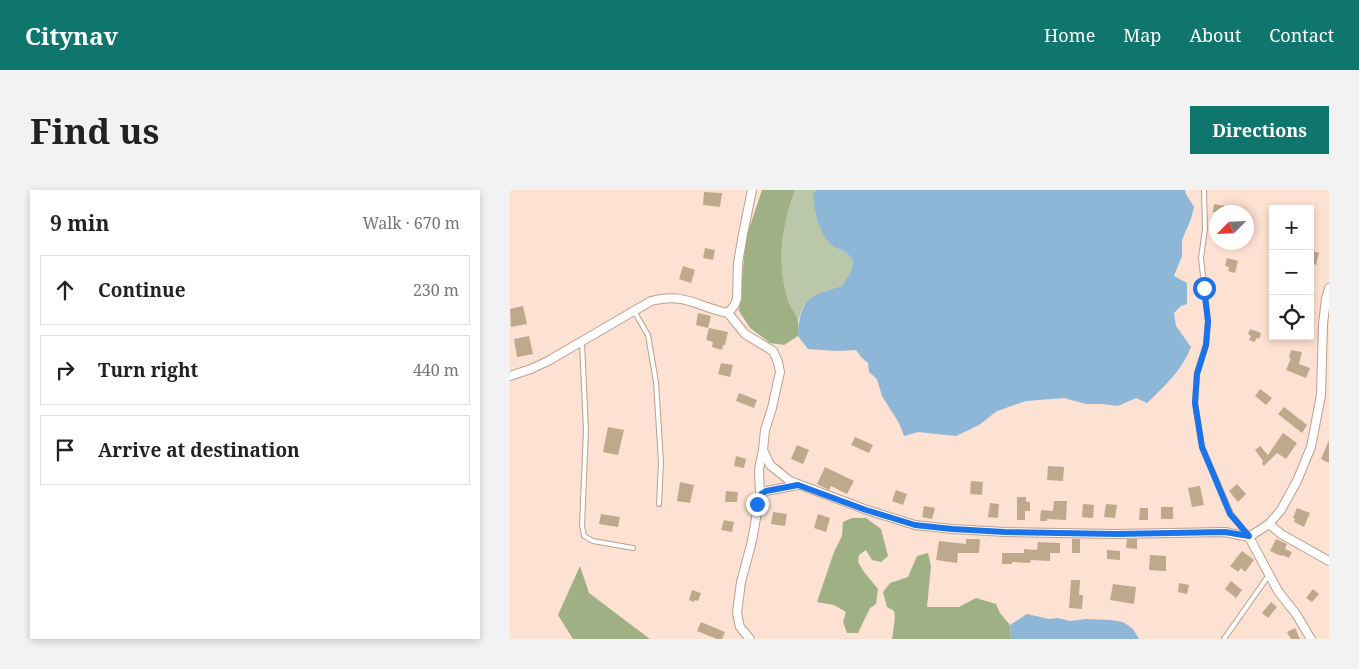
<!DOCTYPE html>
<html lang="en">
<head>
<meta charset="utf-8">
<style>
  body { margin:0; font-family:"Noto Serif",serif; background:#f2f2f2; color:#222 }
  .controls { position:absolute; right:15px; top:15px; display:grid; overflow:hidden; border-radius:0px; box-shadow:0 2px 8px #0003 }
  .controls button { width:45px; height:45px; display:grid; place-items:center; padding:0; border:0; border-bottom:1px solid #e0e0e0; background:#fff; color:#222; font:25px sans-serif }
  .compass { position:absolute; left:699px; top:15px; width:45px; height:45px; border-radius:50%; background:#fff; box-shadow:0 2px 8px #0003; rotate:246deg }
  .stop { position:absolute; width:15px; height:15px; margin:-11px; border:4px solid #1a73e8; border-radius:50%; background:#fff }
  .stop.end { background:#1a73e8; border-color:#fff; box-shadow:0 1px 5px #0008 }
  .list { margin:0; padding:0; list-style:none }
  h2 { display:flex; justify-content:space-between; align-items:center; height:65px; margin:0; padding:0 20px; font-size:21px }
  h2 small { font-size:16px; font-weight:400; color:#767676 }
  .list li { display:grid; grid-template-columns:32px 1fr auto; gap:15px; align-items:center; box-sizing:border-box; height:70px; margin:0 10px 10px; padding:0 10px; border:1px solid #e0e0e0; border-radius:0px }
  .list b { display:block; font-size:19px; white-space:nowrap }
  .list em { font-size:16px; font-style:normal; color:#767676 }
  .icon { flex:none; width:28px; height:28px; fill:none; stroke:currentColor; stroke-width:2; stroke-linecap:round; stroke-linejoin:round }
  .map { position:relative; flex:none; width:819px; height:449px; overflow:hidden; border-radius:0px }
  header { display:flex; align-items:center; gap:30px; box-sizing:border-box; height:70px; padding:0 25px; background:#0f766e; color:#fff }
  header strong { font-size:24px }
  nav { display:flex; gap:28px; margin-inline-start:auto; font-size:18px }
  .intro { display:flex; align-items:center; justify-content:space-between; box-sizing:border-box; height:120px; padding:0 30px }
  h1 { margin:0; font-size:35px }
  .button { padding:12px 22px; border-radius:0px; background:#0f766e; color:#fff; font-size:18px; font-weight:700 }
  main { display:flex; gap:30px; padding:0 30px }
  aside { flex:1; background:#fff; border-radius:0px; box-shadow:0 2px 8px #0003 }
  .map>svg:first-child { display:block }
</style>
</head>
<body>
<header>
<strong>Citynav</strong>
<nav><a>Home</a><a>Map</a><a>About</a><a>Contact</a></nav>
</header>
<div class="intro"><h1>Find us</h1><a class="button">Directions</a></div>
<main>
<aside>
<h2>9 min<small>Walk · 670 m</small></h2>
<ul class="list">
<li><svg class="icon" aria-label="ahead" viewBox="0 0 24 24"><path d="M12 20V5M6 11l6-6 6 6"/></svg><div><b>Continue</b></div><em>230 m</em></li>
<li><svg class="icon" aria-label="right" viewBox="0 0 24 24"><path d="M7 20v-9h11M14 6l5 5-5 5"/></svg><div><b>Turn right</b></div><em>440 m</em></li>
<li><svg class="icon" aria-label="arrive" viewBox="0 0 24 24"><path d="M6 21V4h12l-3 4 3 4H6"/></svg><div><b>Arrive at destination</b></div></li>
</ul>
</aside>
<div class="map">
<svg width="819" height="449" viewBox="0 0 819 449">
  <rect width="100%" height="100%" fill="#fde1d2"/>
  <path fill="#bbc7a9" d="M285,0H306L303,5L322,55L338,63L343,71L341,81L332,96L316,101L293,116L288,131C264,89 269,44 285,0Z"/>
  <g fill="#9fb084">
    <path d="M252,0H285C272,36 266,73 278,110C280,117 286,124 288,131C289,135 288,142 288,146L274,155L260,153L240,138L229,121L236,48Z"/>
    <polygon points="342,328 356,328 371,339 378,366 371,372 362,370 356,360 349,365 348,372 354,382 368,399 366,414 360,418 348,443 337,443 333,432 336,422 324,415 307,412 324,362 332,346 333,332"/>
    <polygon points="418,363 421,376 417,417 449,417 466,408 486,414 490,423 500,435 501,449 382,449 385,428 384,421 377,417 373,402 380,393 398,387 407,366"/>
    <polygon points="70,376 79,403 140,449 63,449 48,425"/>
  </g>
  <g fill="#8eb7d7">
    <path d="M306,0H675L676,4L684,17L681,29L672,50V66L664,86L677,93V114L671,116L664,123L666,136L681,157C673,179 654,197 637,213L626,208L608,216L593,214H576L554,208L516,211L487,221L469,235L446,246L408,242L394,246L389,233L372,206L367,189L359,182L358,173L351,167L346,160L328,161L298,159L288,146C290,109 298,106 332,96L341,81L343,71C335,57 330,62 321,54C308,41 305,23 303,5Z"/>
    <polygon points="517,424 539,429 548,428 560,431 577,429 601,430 613,432 623,439 629,449 501,449 500,435"/>
  </g>
  <g fill="#bea98c">
    <polygon points="194,2 212,3 210,17 193,15"/>
    <polygon points="704,14 715,16 714,22 703,22"/>
    <polygon points="195,58 205,60 203,70 193,68"/>
    <polygon points="800,60 809,63 806,75 800,73"/>
    <polygon points="717,68 728,71 725,83 718,81 719,77 715,76"/>
    <polygon points="173,76 185,80 181,93 169,89"/>
    <polygon points="13,116 17,134 1,137 0,119"/>
    <polygon points="188,123 201,126 198,138 186,135"/>
    <polygon points="199,138 218,142 215,155 213,155 212,160 202,157 203,152 196,150"/>
    <polygon points="740,139 751,143 749,149 746,148 745,152 739,150 741,146 738,144"/>
    <polygon points="19,146 23,164 7,167 4,149"/>
    <polygon points="781,160 792,162 789,174 800,178 796,188 776,180 781,168 779,168"/>
    <polygon points="211,173 223,175 220,187 208,184"/>
    <polygon points="750,199 762,208 756,215 745,206"/>
    <polygon points="229,203 247,210 244,218 226,211"/>
    <polygon points="774,217 797,235 792,243 768,224"/>
    <polygon points="98,237 114,240 108,265 93,262"/>
    <polygon points="773,243 787,253 776,269 767,263 754,276 752,274 753,271 745,260 750,256 758,265"/>
    <polygon points="345,247 363,255 359,263 341,255"/>
    <polygon points="819,250 819,273 811,269"/>
    <polygon points="287,255 299,260 293,274 281,269"/>
    <polygon points="226,266 236,269 234,278 224,276"/>
    <polygon points="538,276 554,277 553,291 537,290"/>
    <polygon points="315,277 344,291 337,304 321,296 319,300 307,294"/>
    <polygon points="461,291 473,292 472,305 460,304"/>
    <polygon points="170,292 184,295 180,313 167,311"/>
    <polygon points="727,294 736,304 728,312 719,301"/>
    <polygon points="690,296 694,315 682,317 678,298"/>
    <polygon points="386,300 397,304 393,315 382,311"/>
    <polygon points="216,301 228,302 227,312 215,312"/>
    <polygon points="507,307 516,307 516,312 520,312 520,321 515,321 515,330 507,330"/>
    <polygon points="544,311 557,311 556,330 537,329 537,331 530,331 531,320 543,321"/>
    <polygon points="480,313 489,314 488,328 478,327"/>
    <polygon points="573,314 584,315 583,328 572,327"/>
    <polygon points="596,314 607,315 605,328 594,327"/>
    <polygon points="414,316 425,318 422,329 412,327"/>
    <rect x="651" y="317" width="12" height="12"/>
    <polygon points="630,318 638,318 638,330 629,330"/>
    <polygon points="787,318 800,323 794,337 784,332 785,329 783,328"/>
    <polygon points="263,322 277,324 275,336 261,334"/>
    <polygon points="91,324 110,327 108,337 89,334"/>
    <polygon points="308,324 320,328 316,342 304,338"/>
    <polygon points="214,330 224,332 222,342 211,340"/>
    <polygon points="456,349 470,349 469,363 448,363 447,373 426,370 429,351 456,354"/>
    <rect x="562" y="349" width="8" height="14"/>
    <polygon points="617,349 627,349 627,359 616,358"/>
    <polygon points="766,349 777,354 775,359 782,362 779,368 772,365 771,366 760,361"/>
    <polygon points="528,352 550,353 550,363 540,363 540,371 521,370 520,373 502,372 502,374 492,374 492,363 514,363 514,359 527,360"/>
    <polygon points="597,360 610,361 610,370 597,369"/>
    <polygon points="732,361 744,370 735,382 731,378 728,382 720,376"/>
    <polygon points="640,365 656,366 656,381 639,380"/>
    <polygon points="561,390 570,390 569,405 573,405 572,419 559,418"/>
    <polygon points="721,391 732,400 726,408 715,399"/>
    <polygon points="669,393 679,395 677,404 668,402"/>
    <polygon points="603,394 626,397 624,414 600,410"/>
    <polygon points="803,399 809,404 802,412 796,408"/>
    <polygon points="182,400 191,403 188,411 185,410 184,412 179,410"/>
    <polygon points="761,412 767,417 758,428 752,423"/>
    <polygon points="191,432 215,442 212,449 207,449 187,441"/>
    <polygon points="785,438 790,449 781,449 777,442"/>
  </g>
  <g fill="none" stroke-linecap="round" stroke-linejoin="round">
    <defs>
      <g id="lane">
        <polyline points="694,0 695,39 691,68 698,131 696,155 687,183 685,213 692,257 721,324 738,345"/>
        <polyline points="124,121 138,145 146,192 151,272 149,314"/>
        <polyline points="72,153 76,241 72,335 74,346 83,351 123,358"/>
        <polyline points="714,449 759,385"/>
      </g>
      <g id="street">
        <polyline points="218,123 235,144 263,161 268,172 270,182 262,218 255,240 253,260 260,275 280,291 357,320 405,335 442,339 495,342 606,344 715,342 739,347 759,334 771,320 787,291 801,257 811,205 813,134 816,109 819,98"/>
        <path d="M0,186L21,179L38,171L141,111C174,102 188,117 218,123L224,116L227,109L228,73L233,44L242,0"/>
        <polyline points="250,305 249,279 253,260"/>
        <polyline points="759,334 771,344 819,371"/>
        <polyline points="739,347 768,401 786,424 801,449"/>
        <polyline points="240,449 230,437 227,423 231,392 242,351 250,305 256,301 288,295"/>
      </g>
    </defs>
    <use href="#lane" stroke="#bf9f8d" stroke-width="6"/>
    <use href="#street" stroke="#bf9f8d" stroke-width="10"/>
    <use href="#lane" stroke="#fff" stroke-width="4"/>
    <use href="#street" stroke="#fff" stroke-width="8"/>
  </g>
  <g fill="none" stroke-linecap="round" stroke-linejoin="round">
    <polyline stroke="#1a73e8" stroke-width="6" points="247,314 250,305 256,301 288,295 356,320 405,335 442,339 495,342 606,344 715,342 739,346 720,324 692,257 685,213 687,184 696,155 698,131 694,98"/>
  </g>
</svg>
<div class="controls">
<button>+</button>
<button>−</button>
<button><svg class="icon" aria-label="locate" viewBox="0 0 24 24"><circle cx="12" cy="12" r="6"/><path d="M12 2v4M12 18v4M2 12h4M18 12h4"/></svg></button>
</div>
<svg class="compass" viewBox="-18 -18 36 36"><path d="M0-13l5 13h-10z" fill="#e53935"/><path d="M0 13l5-13h-10z" fill="#767676"/></svg>
<div class="stop" style="left:694px;top:98px"></div>
<div class="stop end" style="left:247px;top:314px"></div>
</div>
</main>
</body>
</html>
